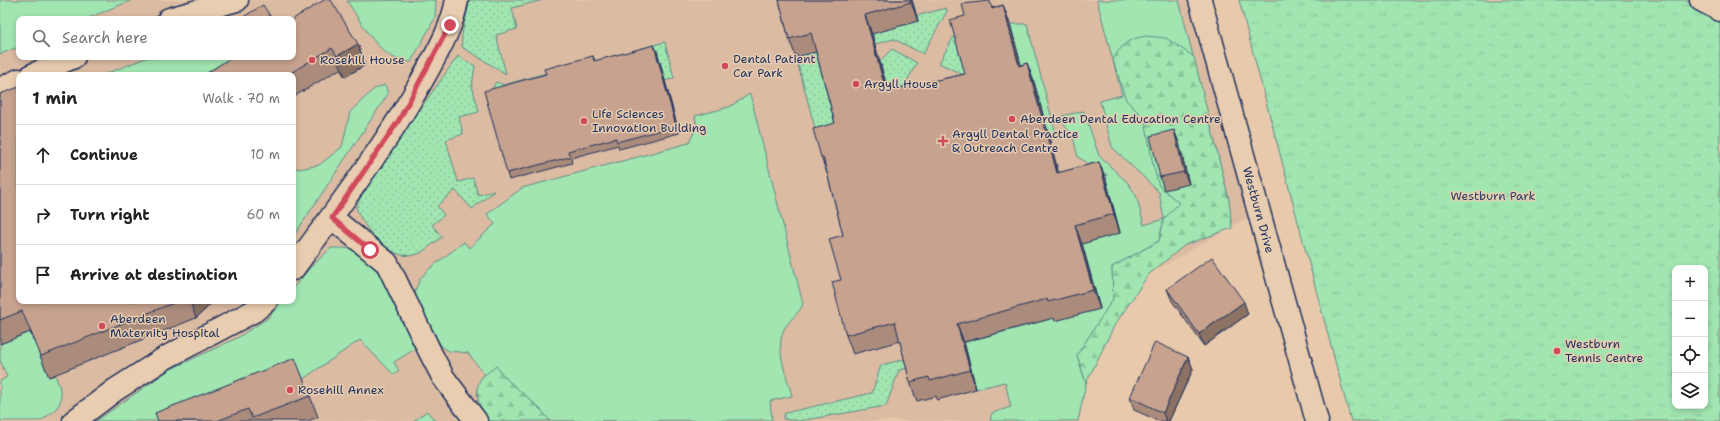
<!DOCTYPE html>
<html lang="en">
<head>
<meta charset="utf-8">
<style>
  body { margin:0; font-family:"Shantell Sans",sans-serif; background:#f2f2f2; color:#222 }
  .controls { position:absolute; right:12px; bottom:12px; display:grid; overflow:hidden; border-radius:8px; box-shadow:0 2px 6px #0003 }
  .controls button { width:36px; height:36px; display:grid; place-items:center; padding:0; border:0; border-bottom:1px solid #e0e0e0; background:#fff; color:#222; font:20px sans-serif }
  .stop { position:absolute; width:12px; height:12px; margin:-9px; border:3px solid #d1495b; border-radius:50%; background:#fff }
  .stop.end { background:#d1495b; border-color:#fff; box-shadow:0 1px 4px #0008 }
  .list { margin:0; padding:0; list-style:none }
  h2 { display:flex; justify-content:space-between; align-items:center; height:52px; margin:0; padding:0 16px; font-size:17px }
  h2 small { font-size:13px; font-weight:400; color:#767676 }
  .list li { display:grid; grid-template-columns:26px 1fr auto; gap:12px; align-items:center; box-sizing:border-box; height:60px; padding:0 16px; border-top:1px solid #e0e0e0 }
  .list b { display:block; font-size:15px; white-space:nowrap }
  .list em { font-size:13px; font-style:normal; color:#767676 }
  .icon { flex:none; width:22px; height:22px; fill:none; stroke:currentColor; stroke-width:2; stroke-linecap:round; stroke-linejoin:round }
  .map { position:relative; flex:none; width:1720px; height:421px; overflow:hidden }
  .search { position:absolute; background:#fff; box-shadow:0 2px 6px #0003; left:16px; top:16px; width:280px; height:44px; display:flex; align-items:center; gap:10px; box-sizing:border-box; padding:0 14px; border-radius:8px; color:#767676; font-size:15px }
  .panel { position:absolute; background:#fff; box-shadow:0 2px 6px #0003; left:16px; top:72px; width:280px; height:232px; border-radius:8px }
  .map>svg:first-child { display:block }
</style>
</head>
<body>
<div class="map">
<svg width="1720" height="421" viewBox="0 0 1720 421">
  <defs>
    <pattern id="forest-firs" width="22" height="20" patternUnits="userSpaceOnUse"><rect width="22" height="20" fill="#a1e6b1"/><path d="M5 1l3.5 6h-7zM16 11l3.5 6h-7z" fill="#8ac69b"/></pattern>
    <pattern id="park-tufts" width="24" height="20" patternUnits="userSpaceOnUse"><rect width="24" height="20" fill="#a1e6b1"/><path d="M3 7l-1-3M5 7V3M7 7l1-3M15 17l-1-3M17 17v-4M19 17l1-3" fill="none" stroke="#8ac69b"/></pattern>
    <pattern id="garden-dots" width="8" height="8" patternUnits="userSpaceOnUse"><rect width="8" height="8" fill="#a1e6b1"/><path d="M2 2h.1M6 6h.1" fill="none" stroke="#8ac69b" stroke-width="1.8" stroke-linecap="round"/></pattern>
  </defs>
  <rect width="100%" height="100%" fill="#e9c9ab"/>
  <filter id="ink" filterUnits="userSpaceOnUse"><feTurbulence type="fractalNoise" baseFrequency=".025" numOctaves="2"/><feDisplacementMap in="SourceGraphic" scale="8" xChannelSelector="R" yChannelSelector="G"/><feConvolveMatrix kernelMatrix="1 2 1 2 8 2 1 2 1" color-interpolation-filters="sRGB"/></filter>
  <g filter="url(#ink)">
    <path fill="#dbbba2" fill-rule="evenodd" d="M0,0H1200L1259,211L1149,274L1114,326L1086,383L1078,421H0ZM19,19H293V57H19ZM19,75H293V301H19Z"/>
    <g fill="#a1e6b1" stroke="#5e8a88">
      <polygon points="0,0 132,0 86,19 19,19 19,47 0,54"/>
      <path d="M436,0L435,18L411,62C380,62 363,24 347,1Z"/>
      <polygon points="1097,0 1179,0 1229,200 1164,219 1159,241 1112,267 1114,299 1077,355 1086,383 1078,421 990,421 992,413 1011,407 1005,382 976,389 971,368 959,344 1054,318 1100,308 1082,243 1120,232 1106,180 1107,175 1078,157 1073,137 1063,123 1062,116 1084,111 1099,156 1128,183 1136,195 1144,225 1164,219 1159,192 1112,147 1100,101 1122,95"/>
      <polygon points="1010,24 1027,24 1057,138 1050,139 1034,82 1026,84"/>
      <polygon points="148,57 259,57 244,75 103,75"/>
      <polygon points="385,85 388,94 293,237 293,167 300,169 319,165 342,147 350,112 374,89"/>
      <path d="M750,94L803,304C798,315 792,317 786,326C773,345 787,376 792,396L770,401L772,420L488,421C481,409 471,387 485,375L468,353L449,351L441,346L418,303L415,291L420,279L428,270L464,242L469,248L495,224L487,214L522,188L689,143L697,126L695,116L729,107Z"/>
      <path d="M331,248C341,248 351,247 361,253C381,264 404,326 415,349L394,362L399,371L394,375L360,340L303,379L195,421H96L169,370L237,338L268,318L282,301H293V288L310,268Z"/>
      <path d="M30,332L49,377L55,375C61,390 66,402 51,413C48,415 44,419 41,421C33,421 10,421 0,421V381L7,377L0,360V344Z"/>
      <polygon points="427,411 435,421 414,421"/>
    </g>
    <g fill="url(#forest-firs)" stroke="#5e8a88">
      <path d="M1146,36L1166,38L1194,57L1229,200L1232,228L1185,245L1149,274L1114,326L1086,383L1077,355L1113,299L1112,267L1159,241L1164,219L1179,203L1159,186L1153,165L1145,119L1126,100L1113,60C1122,44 1128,39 1146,36Z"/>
      <path d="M496,366C511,388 535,399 550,421H488C479,411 472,387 483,376C487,373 492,370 496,366Z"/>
    </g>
    <path fill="url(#park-tufts)" stroke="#5e8a88" fill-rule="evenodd" d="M1239,0H1690L1720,18V421H1351ZM1675,268H1705V406H1675Z"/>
    <g fill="url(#garden-dots)" stroke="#5e8a88">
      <path d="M469,0H543L512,8L517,29L496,35L506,74L462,47C460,31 468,16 469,0Z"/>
      <polygon points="946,8 947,11 923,54 894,39 875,44 872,33 918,21 916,16"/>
      <polygon points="962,22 968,77 939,63"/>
      <polygon points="665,42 674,78 665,81 595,61"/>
      <polygon points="892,49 917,63 892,107 880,61"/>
      <polygon points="818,51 847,161 820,147 796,57"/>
      <path d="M458,56L475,66L472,86L479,112L459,117L463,134L446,140L458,182L473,178L478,195L494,191L472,209L455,190L437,206L444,215L432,225L442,237C435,242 427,249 420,253C394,266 363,229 356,207L368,182Z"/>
      <polygon points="546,73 548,81 487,98 496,82 504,85"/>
      <polygon points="906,359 908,368 899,370 886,406 799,421 783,419 785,413 872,393 881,365"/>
    </g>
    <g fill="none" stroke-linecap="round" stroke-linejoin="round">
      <defs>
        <g id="minor">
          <path id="s1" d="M1200,0L1317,421"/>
          <polyline points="1701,0 1720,10"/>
          <polyline points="169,19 237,0"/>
          <polyline points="32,75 74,57"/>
          <polyline points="0,89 19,80"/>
          <polyline points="332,218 387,263 431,354 443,377 476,421"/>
          <path d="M293,269C339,206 387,144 425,75C438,51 452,28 457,0"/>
          <polyline points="74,421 115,390 165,358 254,311 266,301"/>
        </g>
      </defs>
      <use href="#minor" stroke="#1b2f5e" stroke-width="25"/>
      <use href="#minor" stroke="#e9cdb0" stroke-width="22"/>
    </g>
    <g fill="#ab8c7b" stroke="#1b2f5e">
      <polygon points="779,0 912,0 918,21 872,34 888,91 965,74 992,8 1003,5 1010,24 1021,65 1027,63 1034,82 1058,173 1099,162 1106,180 1120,233 1082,244 1100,309 1055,321 1054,318 964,342 976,389 937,400 936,396 917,401 910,382 900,341 853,354 846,335 841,280 843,235 828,176 821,157 835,123 816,52 796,57 789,39"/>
      <polygon points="293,19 358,44 365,65 345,77 340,69 293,97 293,75 204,75"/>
      <polygon points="657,51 679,133 619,149 618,145 571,158 572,163 509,180 507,173 546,74 593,56 595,61"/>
      <polygon points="0,94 19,301 214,301 196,318 49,377 30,332 0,344"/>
      <polygon points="1174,130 1179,143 1189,184 1164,190 1160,177"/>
      <polygon points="1167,289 1248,314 1204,346 1172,301"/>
      <polygon points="1188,357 1193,369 1169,421 1159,421 1134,410 1130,397"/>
      <polygon points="310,396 318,417 308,421 158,421"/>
    </g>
    <g fill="#8b7264" stroke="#1b2f5e">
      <polygon points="910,0 912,0 918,21"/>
      <polygon points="1003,5 1010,24 1026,84 1019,66"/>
      <polygon points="865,15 872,34 893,110 886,91"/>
      <polygon points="358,44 365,65 345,77 337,56"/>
      <polygon points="654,45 657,51 679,133 676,126"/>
      <polygon points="1027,63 1034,82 1064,192 1057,173"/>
      <polygon points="1174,130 1179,143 1189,184 1184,172"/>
      <polygon points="1099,162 1106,180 1120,233 1114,214"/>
      <polygon points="1075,225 1082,244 1100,309 1093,290"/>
      <polygon points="190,301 214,301 196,318"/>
      <polygon points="1244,302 1248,314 1204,346 1199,334"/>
      <polygon points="957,324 964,342 976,389 970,370"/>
      <polygon points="1188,357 1193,369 1169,421 1166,421 1163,413"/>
    </g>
    <g fill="#c7a38f" stroke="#1b2f5e">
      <polygon points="324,0 331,0 358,44 337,56 332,48 287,75 204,75 232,57 293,57 293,19"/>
      <polygon points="779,0 910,0 911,2 865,15 886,91 965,74 950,20 965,16 962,4 990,1 992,9 1003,5 1019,66 1027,63 1057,173 1099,162 1114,214 1075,225 1093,290 1048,302 1047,299 957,324 970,370 930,381 929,377 910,382 895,322 846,335 832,282 841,280 829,239 843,235 823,157 821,157 813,129 835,123 811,33 789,39"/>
      <polygon points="263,5 272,19 240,19"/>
      <polygon points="654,45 676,126 617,142 616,138 568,151 570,157 507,173 484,91 546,74 544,69 593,56 594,61"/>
      <polygon points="19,87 19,301 178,301 41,356 22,311 0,320 0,94"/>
      <polygon points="1174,130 1184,172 1160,177 1150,136"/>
      <polygon points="1212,257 1244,302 1199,334 1167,289"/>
      <polygon points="1155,342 1188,357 1163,413 1130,397"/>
      <polygon points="295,358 310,396 252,418 248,409 217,421 158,421 155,413"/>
    </g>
  </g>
  <g fill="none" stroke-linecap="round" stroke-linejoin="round" filter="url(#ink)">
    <polyline stroke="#d1495b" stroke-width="5" points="370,250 332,218 399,120 450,25"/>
  </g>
  <g fill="#d1495b" stroke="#e9cdb0" stroke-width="1.5">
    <circle cx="312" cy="60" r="4"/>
    <circle cx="725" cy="66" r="4"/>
    <circle cx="856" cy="84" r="4"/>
    <circle cx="1012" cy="119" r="4"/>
    <circle cx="584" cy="121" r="4"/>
    <path d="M941 135h4v4h4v4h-4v4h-4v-4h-4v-4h4z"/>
    <circle cx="102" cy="326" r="4"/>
    <circle cx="1557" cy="351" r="4"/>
    <circle cx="290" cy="390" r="4"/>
  </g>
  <g text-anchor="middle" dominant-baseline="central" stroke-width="3" stroke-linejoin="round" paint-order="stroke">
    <g font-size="12" fill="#1b2f5e" stroke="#e9cdb0" text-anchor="start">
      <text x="733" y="59">Dental Patient<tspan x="733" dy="14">Car Park</tspan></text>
      <text x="320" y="60">Rosehill House</text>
      <text x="864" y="84">Argyll House</text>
      <text x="592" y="114">Life Sciences<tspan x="592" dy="14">Innovation Building</tspan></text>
      <text x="1020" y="119">Aberdeen Dental Education Centre</text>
      <text x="952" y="134">Argyll Dental Practice<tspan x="952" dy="14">&amp; Outreach Centre</tspan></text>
      <text x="110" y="319">Aberdeen<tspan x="110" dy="14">Maternity Hospital</tspan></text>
      <text x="1565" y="344">Westburn<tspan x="1565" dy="14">Tennis Centre</tspan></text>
      <text x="298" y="390">Rosehill Annex</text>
    </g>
    <g font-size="12" fill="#284166" stroke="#e9cdb0">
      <text x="1493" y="196">Westburn Park</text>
    </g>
    <g font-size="12" fill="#1b2f5e" stroke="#e9cdb0">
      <text stroke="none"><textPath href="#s1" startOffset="218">Westburn Drive</textPath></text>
    </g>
  </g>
</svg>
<div class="controls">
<button>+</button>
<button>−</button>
<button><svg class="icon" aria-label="locate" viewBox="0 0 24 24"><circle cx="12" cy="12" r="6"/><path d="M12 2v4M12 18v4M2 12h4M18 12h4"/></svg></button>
<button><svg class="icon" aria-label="layers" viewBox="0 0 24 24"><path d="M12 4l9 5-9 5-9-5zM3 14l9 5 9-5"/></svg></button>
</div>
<div class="stop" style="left:370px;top:250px"></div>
<div class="stop end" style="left:450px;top:25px"></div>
<div class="search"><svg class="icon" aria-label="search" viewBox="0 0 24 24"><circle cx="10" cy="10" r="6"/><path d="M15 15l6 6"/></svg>Search here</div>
<section class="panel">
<h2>1 min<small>Walk · 70 m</small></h2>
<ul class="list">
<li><svg class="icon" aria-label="ahead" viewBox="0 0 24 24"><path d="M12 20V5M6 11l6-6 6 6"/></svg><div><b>Continue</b></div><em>10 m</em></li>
<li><svg class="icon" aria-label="right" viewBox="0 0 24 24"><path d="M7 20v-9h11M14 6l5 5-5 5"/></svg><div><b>Turn right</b></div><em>60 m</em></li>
<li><svg class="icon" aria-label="arrive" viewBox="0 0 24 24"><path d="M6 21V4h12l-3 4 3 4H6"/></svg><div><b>Arrive at destination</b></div></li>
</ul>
</section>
</div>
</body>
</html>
